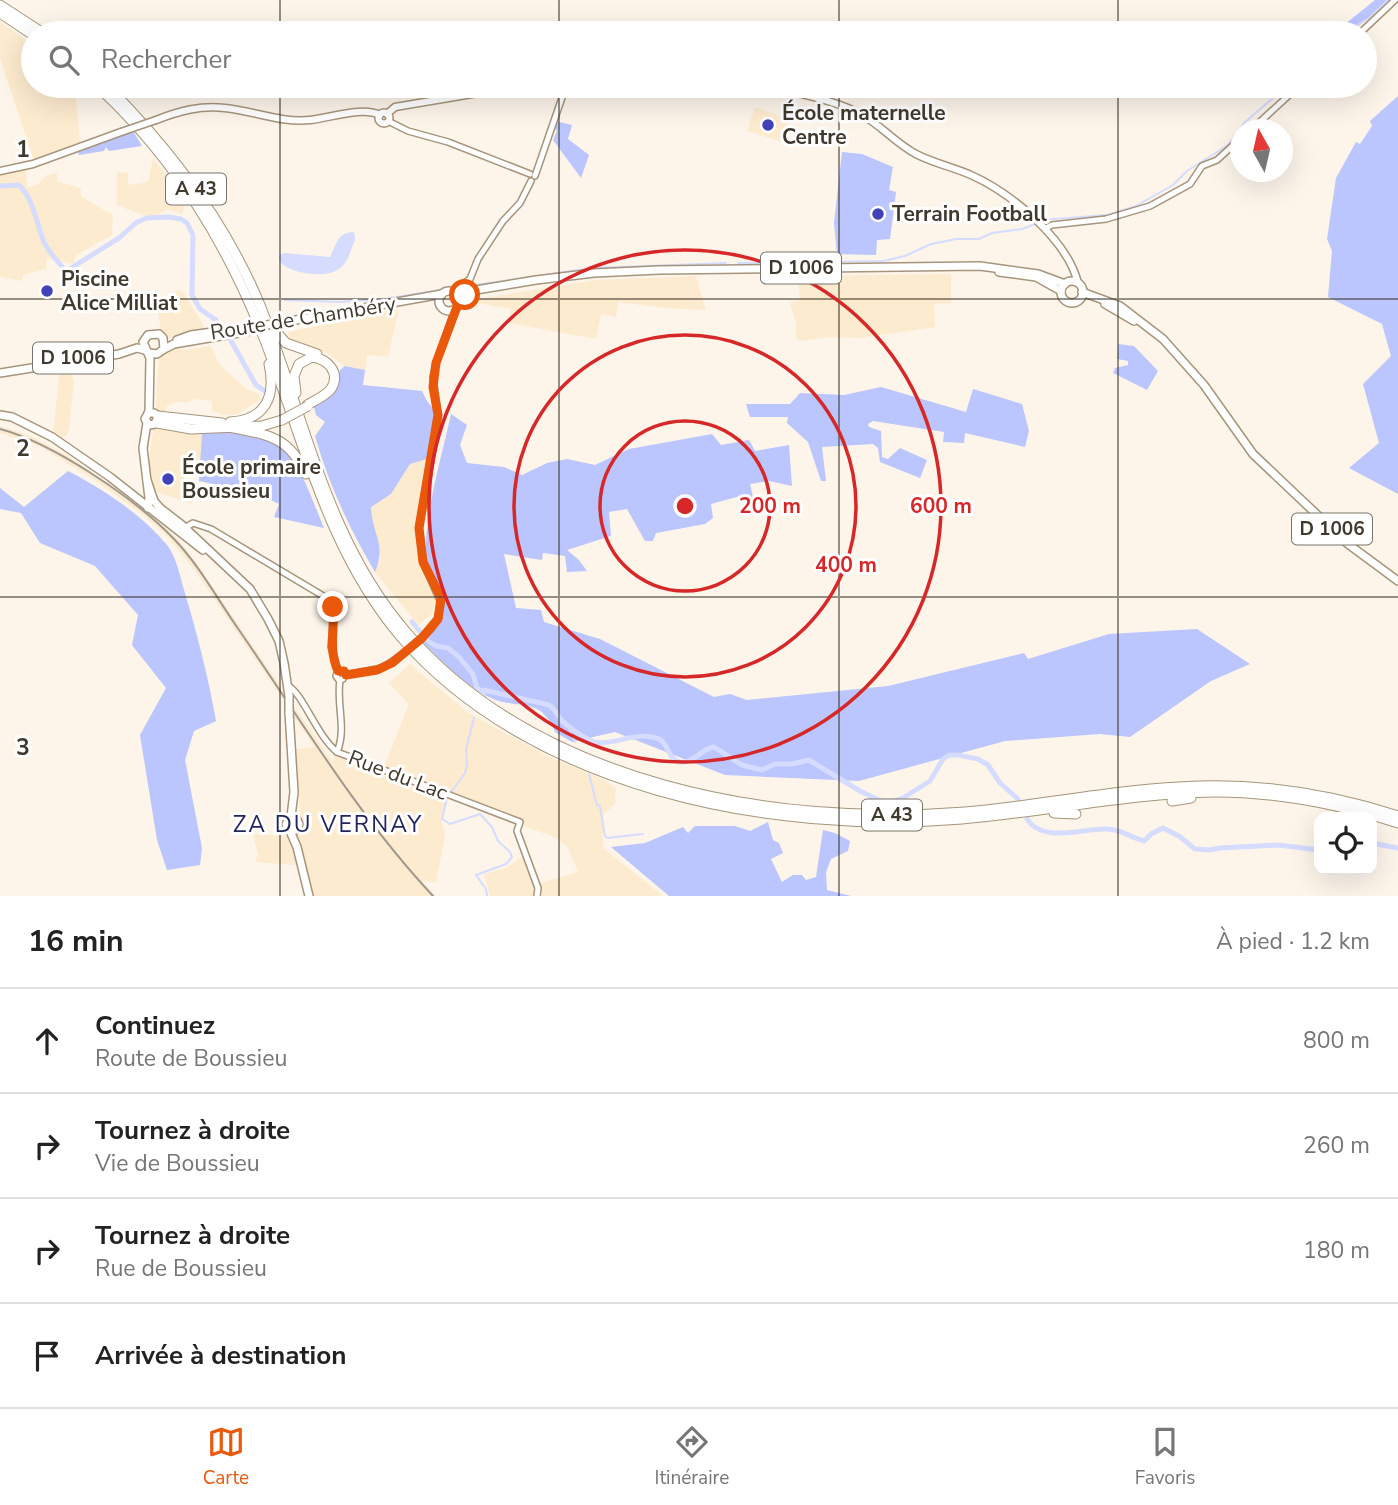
<!DOCTYPE html>
<html lang="fr">
<head>
<meta charset="utf-8">
<style>
  body { margin:0; font-family:"Nunito Sans",sans-serif; background:#f6f6f6; color:#222 }
  .controls { position:absolute; right:21px; bottom:21px; display:grid; overflow:hidden; border-radius:14px; box-shadow:0 7px 28px #0002 }
  .controls button { width:63px; height:63px; display:grid; place-items:center; padding:0; border:0; border-bottom:2px solid #e0e0e0; background:#fff; color:#222; font:35px sans-serif }
  .compass { position:absolute; left:1230px; top:119px; width:63px; height:63px; border-radius:50%; background:#fff; box-shadow:0 7px 28px #0002; rotate:352deg }
  .stop { position:absolute; width:21px; height:21px; margin:-16px; border:5px solid #ea580c; border-radius:50%; background:#fff }
  .stop.end { background:#ea580c; border-color:#fff; box-shadow:0 2px 7px #0008 }
  .list { margin:0; padding:0; list-style:none }
  h2 { display:flex; justify-content:space-between; align-items:center; height:91px; margin:0; padding:0 28px; font-size:30px }
  h2 small { font-size:23px; font-weight:400; color:#767676 }
  .list li { display:grid; grid-template-columns:46px 1fr auto; gap:21px; align-items:center; box-sizing:border-box; height:105px; padding:0 28px; border-top:2px solid #e0e0e0 }
  .list b { display:block; font-size:26px; white-space:nowrap }
  .list p { margin:0; font-size:23px; white-space:nowrap; color:#767676 }
  .list em { font-size:23px; font-style:normal; color:#767676 }
  .icon { flex:none; width:38px; height:38px; fill:none; stroke:currentColor; stroke-width:2; stroke-linecap:round; stroke-linejoin:round }
  .map { position:relative; flex:none; width:1398px; height:896px; overflow:hidden }
  .search { position:absolute; background:#fff; box-shadow:0 7px 28px #0002; left:21px; right:21px; top:21px; height:77px; display:flex; align-items:center; gap:18px; box-sizing:border-box; padding:0 24px; border-radius:38px; color:#767676; font-size:26px }
  .sheet { height:511px; background:#fff }
  nav { display:flex; justify-content:space-around; align-items:center; box-sizing:border-box; height:98px; border-top:2px solid #e0e0e0; background:#fff; font-size:19px; color:#767676 }
  nav a { display:grid; justify-items:center; gap:4px }
  nav .on { color:#ea580c }
  .map>svg:first-child { display:block }
</style>
</head>
<body>
<div class="map">
<svg width="1398" height="896" viewBox="0 0 1398 896">
  <rect width="100%" height="100%" fill="#fdf5ea"/>
  <g fill="#fdebcf">
    <polygon points="0,22 33,45 33,86 75,86 80,142 36,159 33,158 0,58"/>
    <polygon points="755,107 788,119 782,142 747,131"/>
    <polygon points="153,158 184,198 183,214 167,209 154,217 148,217 117,205 117,172 128,173 128,185 148,182"/>
    <polygon points="26,170 27,187 37,185 47,175 57,173 57,181 80,188 82,197 113,215 112,235 76,255 73,264 46,258 46,269 23,275 23,281 0,277 0,174"/>
    <polygon points="951,274 951,303 934,304 935,327 859,338 830,337 800,341 796,338 796,323 790,303 800,300 798,276"/>
    <polygon points="696,276 706,310 665,308 618,302 616,317 601,314 596,339 509,323 511,309 465,301 596,280"/>
    <polygon points="182,290 206,330 170,338 161,334 158,310 176,291"/>
    <polygon points="399,309 388,357 367,355 365,370 345,366 327,353 291,342 288,332"/>
    <polygon points="211,346 219,364 246,389 259,394 261,399 238,414 223,415 212,411 212,401 195,399 189,402 176,402 167,406 162,427 178,432 202,433 201,471 185,470 183,487 194,489 192,504 154,491 149,462 156,407 158,365 160,358 170,347 186,350"/>
    <polygon points="60,366 71,373 74,381 69,429 66,436 61,438 53,435"/>
    <polygon points="0,426 31,436 68,456 149,513 177,538 197,564 285,693 286,704 193,568 167,536 142,514 93,479 39,446 0,433"/>
    <polygon points="426,458 430,458 419,510 417,532 419,558 435,596 435,604 432,614 418,625 375,572 381,557 371,517 371,507 391,494 410,464"/>
    <polygon points="410,664 467,712 545,755 604,780 616,788 615,804 603,815 603,848 663,896 490,896 484,874 506,868 526,854 538,884 578,872 567,846 552,836 517,824 449,791 441,820 445,835 436,882 422,881 436,896 313,896 304,866 255,862 258,855 253,834 287,836 300,816 296,749 314,747 293,715 291,702 333,762 335,753 382,772 409,704 389,683"/>
  </g>
  <g fill="#bbc5fe">
    <polygon points="1375,0 1392,0 1349,33 1334,33"/>
    <polygon points="1398,96 1398,494 1349,468 1379,443 1363,384 1391,356 1382,324 1328,297 1332,251 1327,239 1336,178 1356,142 1360,144 1372,126 1370,121"/>
    <polygon points="559,122 572,125 568,139 589,155 581,178 553,140 557,131 555,129 557,123"/>
    <polygon points="133,131 142,146 109,151 106,147 104,151 79,155 78,152"/>
    <polygon points="842,152 862,154 893,167 889,190 896,192 890,239 877,240 876,255 837,254 834,223"/>
    <polygon points="1118,344 1134,346 1158,371 1147,390 1113,373 1115,368 1128,365 1128,361 1117,359"/>
    <path d="M345,366L365,370L363,385L422,391L427,401L436,412L430,458L410,464L391,494L371,507C372,535 387,544 375,572C349,528 329,485 315,436L325,422L316,415L314,407C329,395 337,390 340,370Z"/>
    <polygon points="881,387 966,412 973,389 1022,404 1029,431 1025,447 965,433 964,443 943,442 944,432 873,421 868,424 869,427 881,431 882,457 888,459 900,448 927,460 920,478 880,462 878,448 873,444 822,447 826,481 821,481 808,442 787,423 788,417 750,417 746,404 790,404 800,393 844,395"/>
    <path d="M451,414L467,425L460,445L467,463L504,467L522,475L547,463L567,459L595,465L629,449L712,434L721,445L749,440L755,451L789,445L792,486L769,481L750,484L755,506L751,509L744,495L711,504L713,518L705,524L656,533L653,541H645L627,509L609,512L611,536L567,550L579,560L587,571L567,572L565,556L543,553L542,560L504,554L516,608L541,610L544,622L600,639L714,697L730,694L747,700L888,686L1024,653L1028,659L1109,634L1197,629L1250,664L1211,681L1130,737L1100,734L1005,741L859,781L725,775L615,732L572,742L555,732C541,695 515,710 491,698C467,687 440,660 422,641C448,620 447,605 433,576C430,570 426,564 426,556C424,514 442,456 451,414Z"/>
    <path d="M224,431C242,434 267,434 282,445C297,456 316,509 324,528L274,517L279,504L258,494L199,481L202,433Z"/>
    <path d="M68,471C103,489 141,514 167,545C176,556 180,576 184,590C197,633 208,676 216,721L194,731L185,760L202,848L200,865L167,870L157,840L140,735L166,688L132,645L138,615L95,566L40,543L21,513L0,509V488L24,507Z"/>
    <polygon points="768,822 773,840 779,843 783,853 771,859 782,882 793,875 802,875 806,880 816,877 823,830 835,833 850,841 848,851 831,859 826,872 827,890 851,896 669,896 611,847 645,843 683,827 688,833 695,826 735,826 750,831"/>
  </g>
  <path fill="#d5dcff" d="M354,232C356,238 355,241 352,247C349,257 346,265 337,270C323,279 289,273 279,261V255L284,253L330,257C337,244 337,232 354,232Z"/>
  <g fill="none" stroke-linecap="round" stroke-linejoin="round">
    <g stroke="#d5dcff" stroke-width="2">
      <polyline points="1343,33 1369,18 1388,0"/>
      <polyline points="1042,220 1107,215 1136,206 1173,185 1187,171 1228,145 1244,123 1287,86"/>
      <polyline points="738,263 884,261 905,256 931,244 956,239 979,239 992,233 1022,229 1035,224"/>
      <polyline points="475,285 592,268 726,263"/>
      <polyline points="285,300 339,302 384,299 440,290"/>
      <polyline points="484,690 485,696"/>
      <polyline points="474,718 466,749 467,765 465,773 447,798 442,819 450,824 480,814 492,827 498,841 510,852 512,857 506,864 476,875 486,889 487,896"/>
      <polyline points="566,723 575,742"/>
      <polyline points="589,774 597,805 600,806 605,836 607,838 643,834"/>
    </g>
    <g stroke="#d5dcff" stroke-width="5">
      <path d="M0,186L19,185C34,200 36,222 44,242C49,252 57,261 64,269L68,270L119,238L137,222L147,218L168,217L181,219L187,223L193,235L192,295L200,309L216,320L221,328"/>
      <polyline points="230,339 256,385 272,396"/>
      <path d="M412,622L428,641L436,646L448,648L459,657L473,674L477,688L481,691L484,690L549,705C556,710 557,715 562,721C570,728 580,735 589,740C606,750 637,729 659,739C669,744 668,760 680,762C693,764 702,748 714,747L742,765L762,770L775,764H792L809,760L860,791L881,801L891,802L903,798L930,781L943,759L949,755H958L978,759L988,765L1000,783L1018,799"/>
      <path d="M1027,819C1043,844 1082,828 1107,829C1121,829 1132,838 1144,841L1151,834L1163,828L1179,836L1195,849L1209,850L1221,848L1278,845L1319,850"/>
      <polyline points="1372,843 1398,848"/>
    </g>
    <defs>
      <g id="tertiary">
        <polyline points="1360,33 1395,0"/>
        <polyline points="388,121 408,131 448,142 530,174"/>
        <polyline points="1251,130 1299,86"/>
        <polyline points="535,176 566,86"/>
        <polyline points="1046,228 1052,225 1106,219 1150,206 1190,184 1202,166 1217,160 1240,139"/>
        <polyline points="455,293 459,287 470,279 478,259 503,221 520,203 531,181"/>
        <polyline points="186,532 188,526 193,523 211,529 330,600 334,613 331,647 338,671 336,676 339,680 343,679 345,673 338,671"/>
        <polyline points="431,629 438,619 441,603 423,562 419,528 438,415 433,377 436,363 455,309"/>
        <polyline points="346,675 382,668 403,654"/>
        <path d="M287,685C303,693 316,735 337,752L520,822L517,831L538,888L537,896"/>
        <path d="M337,752C347,729 336,704 340,680"/>
      </g>
      <g id="secondary">
        <path d="M772,86C801,95 831,99 859,113C880,124 895,143 916,154C933,163 953,167 971,175C1011,193 1067,239 1078,283"/>
        <circle cx="384" cy="118" r="5.5"/>
        <polyline points="387,114 395,107 520,86"/>
        <path d="M156,120C179,111 201,105 225,108C254,111 281,123 310,120C330,118 363,106 380,115"/>
        <polyline points="0,171 33,164 121,132"/>
      </g>
      <g id="primary">
        <polyline points="999,272 1036,277 1061,291"/>
        <circle cx="1072" cy="292" r="11"/>
        <circle cx="449" cy="301" r="10"/>
        <polyline points="1082,292 1120,306 1163,339 1204,385 1253,454 1348,544 1398,581"/>
        <polyline points="458,296 476,290 536,280 594,273 659,270 980,266 1038,274 1065,284"/>
        <polyline points="1105,304 1134,321"/>
        <polyline points="279,323 442,294"/>
        <polyline points="177,340 191,335 227,330"/>
        <polyline points="164,349 174,344 250,331"/>
        <polyline points="0,373 119,354 137,348 145,350"/>
        <polyline points="148,413 154,413 158,416 155,424 149,425 145,419 149,412 150,358 143,342 148,335 159,334 163,338 164,349 157,354 149,353"/>
        <polyline points="0,415 12,417 52,437 110,477 203,550"/>
        <polyline points="147,423 143,448 149,498 148,508"/>
        <polyline points="147,480 154,501 160,508 182,525 250,589 268,619 279,641 284,663 289,696"/>
        <polyline points="289,712 294,792 291,817 286,824 287,829 293,831 298,829 299,824 296,818 291,817"/>
        <polyline points="290,831 297,847 309,896"/>
      </g>
      <g id="motorway">
        <polyline points="0,5 43,33"/>
        <polyline points="0,13 33,35"/>
        <path d="M97,86C180,162 235,256 273,362C308,457 333,557 401,637C532,788 770,835 962,819C1046,812 1130,793 1215,792C1278,792 1338,804 1398,823"/>
        <path d="M107,86C171,150 225,221 260,305C305,417 326,540 407,633C538,784 774,827 965,812C1043,805 1121,788 1199,786C1268,784 1333,795 1398,816"/>
        <polyline points="271,326 286,343 317,354"/>
        <path d="M296,393L294,376L299,364L312,357C328,359 341,373 331,389C325,396 316,400 307,405"/>
        <polyline points="158,416 222,423"/>
        <path d="M230,422C266,420 276,396 269,364"/>
        <polyline points="157,423 191,429 262,426 282,420"/>
        <path d="M229,427C267,435 288,435 306,474"/>
        <polyline points="1172,801 1191,798"/>
        <polyline points="875,809 915,807"/>
        <polyline points="1054,813 1076,814"/>
      </g>
    </defs>
    <use href="#tertiary" stroke="#a6957b" stroke-width="8"/>
    <use href="#secondary" stroke="#a6957b" stroke-width="9"/>
    <use href="#primary" stroke="#a6957b" stroke-width="10"/>
    <use href="#motorway" stroke="#a6957b" stroke-width="11"/>
    <use href="#tertiary" stroke="#fff" stroke-width="5"/>
    <use href="#secondary" stroke="#fff" stroke-width="6"/>
    <use href="#primary" stroke="#fff" stroke-width="7"/>
    <use href="#motorway" stroke="#fff" stroke-width="9"/>
    <path stroke="#9f988d" stroke-width="2" d="M0,429C53,443 136,499 174,539C199,565 218,600 239,630C301,720 358,816 433,896"/>
    <defs>
      <polyline id="tertiary-bridge" points="403,654 431,629"/>
      <polyline id="secondary-bridge" points="121,132 156,120"/>
      <g id="primary-bridge">
        <polyline points="249,328 279,323"/>
        <polyline points="289,696 289,712"/>
      </g>
      <polyline id="motorway-bridge" points="282,420 308,406"/>
    </defs>
    <use href="#tertiary-bridge" stroke="#a6957b" stroke-width="8" stroke-linecap="butt"/>
    <use href="#secondary-bridge" stroke="#a6957b" stroke-width="9" stroke-linecap="butt"/>
    <use href="#primary-bridge" stroke="#a6957b" stroke-width="10" stroke-linecap="butt"/>
    <use href="#motorway-bridge" stroke="#a6957b" stroke-width="11" stroke-linecap="butt"/>
    <use href="#tertiary-bridge" stroke="#fff" stroke-width="5"/>
    <use href="#secondary-bridge" stroke="#fff" stroke-width="6"/>
    <use href="#primary-bridge" stroke="#fff" stroke-width="7"/>
    <use href="#motorway-bridge" stroke="#fff" stroke-width="9"/>
  </g>
  <g fill="none" stroke-linecap="round" stroke-linejoin="round">
    <path stroke="#ea580c" stroke-width="9" d="M333,607C335,630 328,649 338,671H344L346,675L377,670L392,663L422,638L438,619L441,598L423,562L419,528L438,415L433,387L436,363L458,304V296L465,295"/>
  </g>
  <path fill="none" stroke="#40392e" stroke-width="2" stroke-opacity="0.55" d="M280,0V33M559,0V33M839,0V33M1118,0V33M280,86V896M559,86V896M839,86V896M1118,86V896M0,299H1398M0,597H1398"/>
  <g fill="none" stroke="#d62828" stroke-width="3.5">
    <circle cx="685" cy="506" r="85"/>
    <circle cx="685" cy="506" r="171"/>
    <circle cx="685" cy="506" r="256"/>
  </g>
  <g fill="#4242b8" stroke="#fff" stroke-width="2.5">
    <circle cx="768" cy="125" r="7"/>
    <circle cx="878" cy="214" r="7"/>
    <circle cx="47" cy="291" r="7"/>
    <circle cx="168" cy="479" r="7"/>
  </g>
  <g text-anchor="middle" dominant-baseline="central" stroke-width="6" stroke-linejoin="round" paint-order="stroke">
    <g fill="#fff" stroke="#79746d" stroke-width="2">
      <rect x="166" y="173.5" width="60" height="31" rx="5"/>
      <rect x="761" y="252.5" width="80" height="31" rx="5"/>
      <rect x="33" y="342.5" width="80" height="31" rx="5"/>
      <rect x="1292" y="513.5" width="80" height="31" rx="5"/>
      <rect x="862" y="799.5" width="60" height="31" rx="5"/>
    </g>
    <g font-size="19" font-weight="bold" fill="#40392e">
      <text x="196" y="189">A 43</text>
      <text x="801" y="268">D 1006</text>
      <text x="73" y="358">D 1006</text>
      <text x="1332" y="529">D 1006</text>
      <text x="892" y="815">A 43</text>
    </g>
    <g font-size="21" font-weight="bold" fill="#40392e" stroke="#fff" text-anchor="start">
      <text x="782" y="113">École maternelle<tspan x="782" dy="24">Centre</tspan></text>
      <text x="892" y="214">Terrain Football</text>
      <text x="61" y="279">Piscine<tspan x="61" dy="24">Alice Milliat</tspan></text>
      <text x="182" y="467">École primaire<tspan x="182" dy="24">Boussieu</tspan></text>
    </g>
    <g font-size="21" fill="#40392e" stroke="#fff">
      <text transform="translate(303 318) rotate(-9)">Route de Chambéry</text>
      <text transform="translate(398 775) rotate(21)">Rue du Lac</text>
    </g>
    <g font-size="23" letter-spacing="2" fill="#21245d" stroke="#fff">
      <text x="328" y="824">ZA DU VERNAY</text>
    </g>
  </g>
  <g font-size="23" text-anchor="middle" font-weight="bold" fill="#40392e" stroke="#fff" stroke-width="6" stroke-linejoin="round" paint-order="stroke">
    <text x="23" y="157">1</text>
    <text x="23" y="456">2</text>
    <text x="23" y="755">3</text>
  </g>
  <circle cx="685" cy="506" r="10" fill="#d62828" stroke="#fff" stroke-width="3.5"/>
  <g font-size="21" text-anchor="middle" font-weight="bold" fill="#d62828" stroke="#fff" stroke-width="6" stroke-linejoin="round" paint-order="stroke">
    <text x="770" y="513">200 m</text>
    <text x="941" y="513">600 m</text>
    <text x="846" y="572">400 m</text>
  </g>
</svg>
<div class="controls">
<button><svg class="icon" aria-label="locate" viewBox="0 0 24 24"><circle cx="12" cy="12" r="6"/><path d="M12 2v4M12 18v4M2 12h4M18 12h4"/></svg></button>
</div>
<svg class="compass" viewBox="-18 -18 36 36"><path d="M0-13l5 13h-10z" fill="#e53935"/><path d="M0 13l5-13h-10z" fill="#767676"/></svg>
<div class="stop" style="left:465px;top:295px"></div>
<div class="stop end" style="left:333px;top:607px"></div>
<div class="search"><svg class="icon" aria-label="search" viewBox="0 0 24 24"><circle cx="10" cy="10" r="6"/><path d="M15 15l6 6"/></svg>Rechercher</div>
</div>
<section class="sheet">
<h2>16 min<small>À pied · 1.2 km</small></h2>
<ul class="list">
<li><svg class="icon" aria-label="ahead" viewBox="0 0 24 24"><path d="M12 20V5M6 11l6-6 6 6"/></svg><div><b>Continuez</b><p>Route de Boussieu</p></div><em>800 m</em></li>
<li><svg class="icon" aria-label="right" viewBox="0 0 24 24"><path d="M7 20v-9h11M14 6l5 5-5 5"/></svg><div><b>Tournez à droite</b><p>Vie de Boussieu</p></div><em>260 m</em></li>
<li><svg class="icon" aria-label="right" viewBox="0 0 24 24"><path d="M7 20v-9h11M14 6l5 5-5 5"/></svg><div><b>Tournez à droite</b><p>Rue de Boussieu</p></div><em>180 m</em></li>
<li><svg class="icon" aria-label="arrive" viewBox="0 0 24 24"><path d="M6 21V4h12l-3 4 3 4H6"/></svg><div><b>Arrivée à destination</b></div></li>
</ul>
</section>
<nav>
<a class="on"><svg class="icon" aria-label="map" viewBox="0 0 24 24"><path d="M3 6l6-2 6 2 6-2v14l-6 2-6-2-6 2zM9 4v14M15 6v14"/></svg>Carte</a>
<a><svg class="icon" aria-label="directions" viewBox="0 0 24 24"><path d="M12 3l9 9-9 9-9-9zM9 14v-3h6M13 9l2 2-2 2"/></svg>Itinéraire</a>
<a><svg class="icon" aria-label="saved" viewBox="0 0 24 24"><path d="M7 4h10v16l-5-4-5 4z"/></svg>Favoris</a>
</nav>
</body>
</html>
